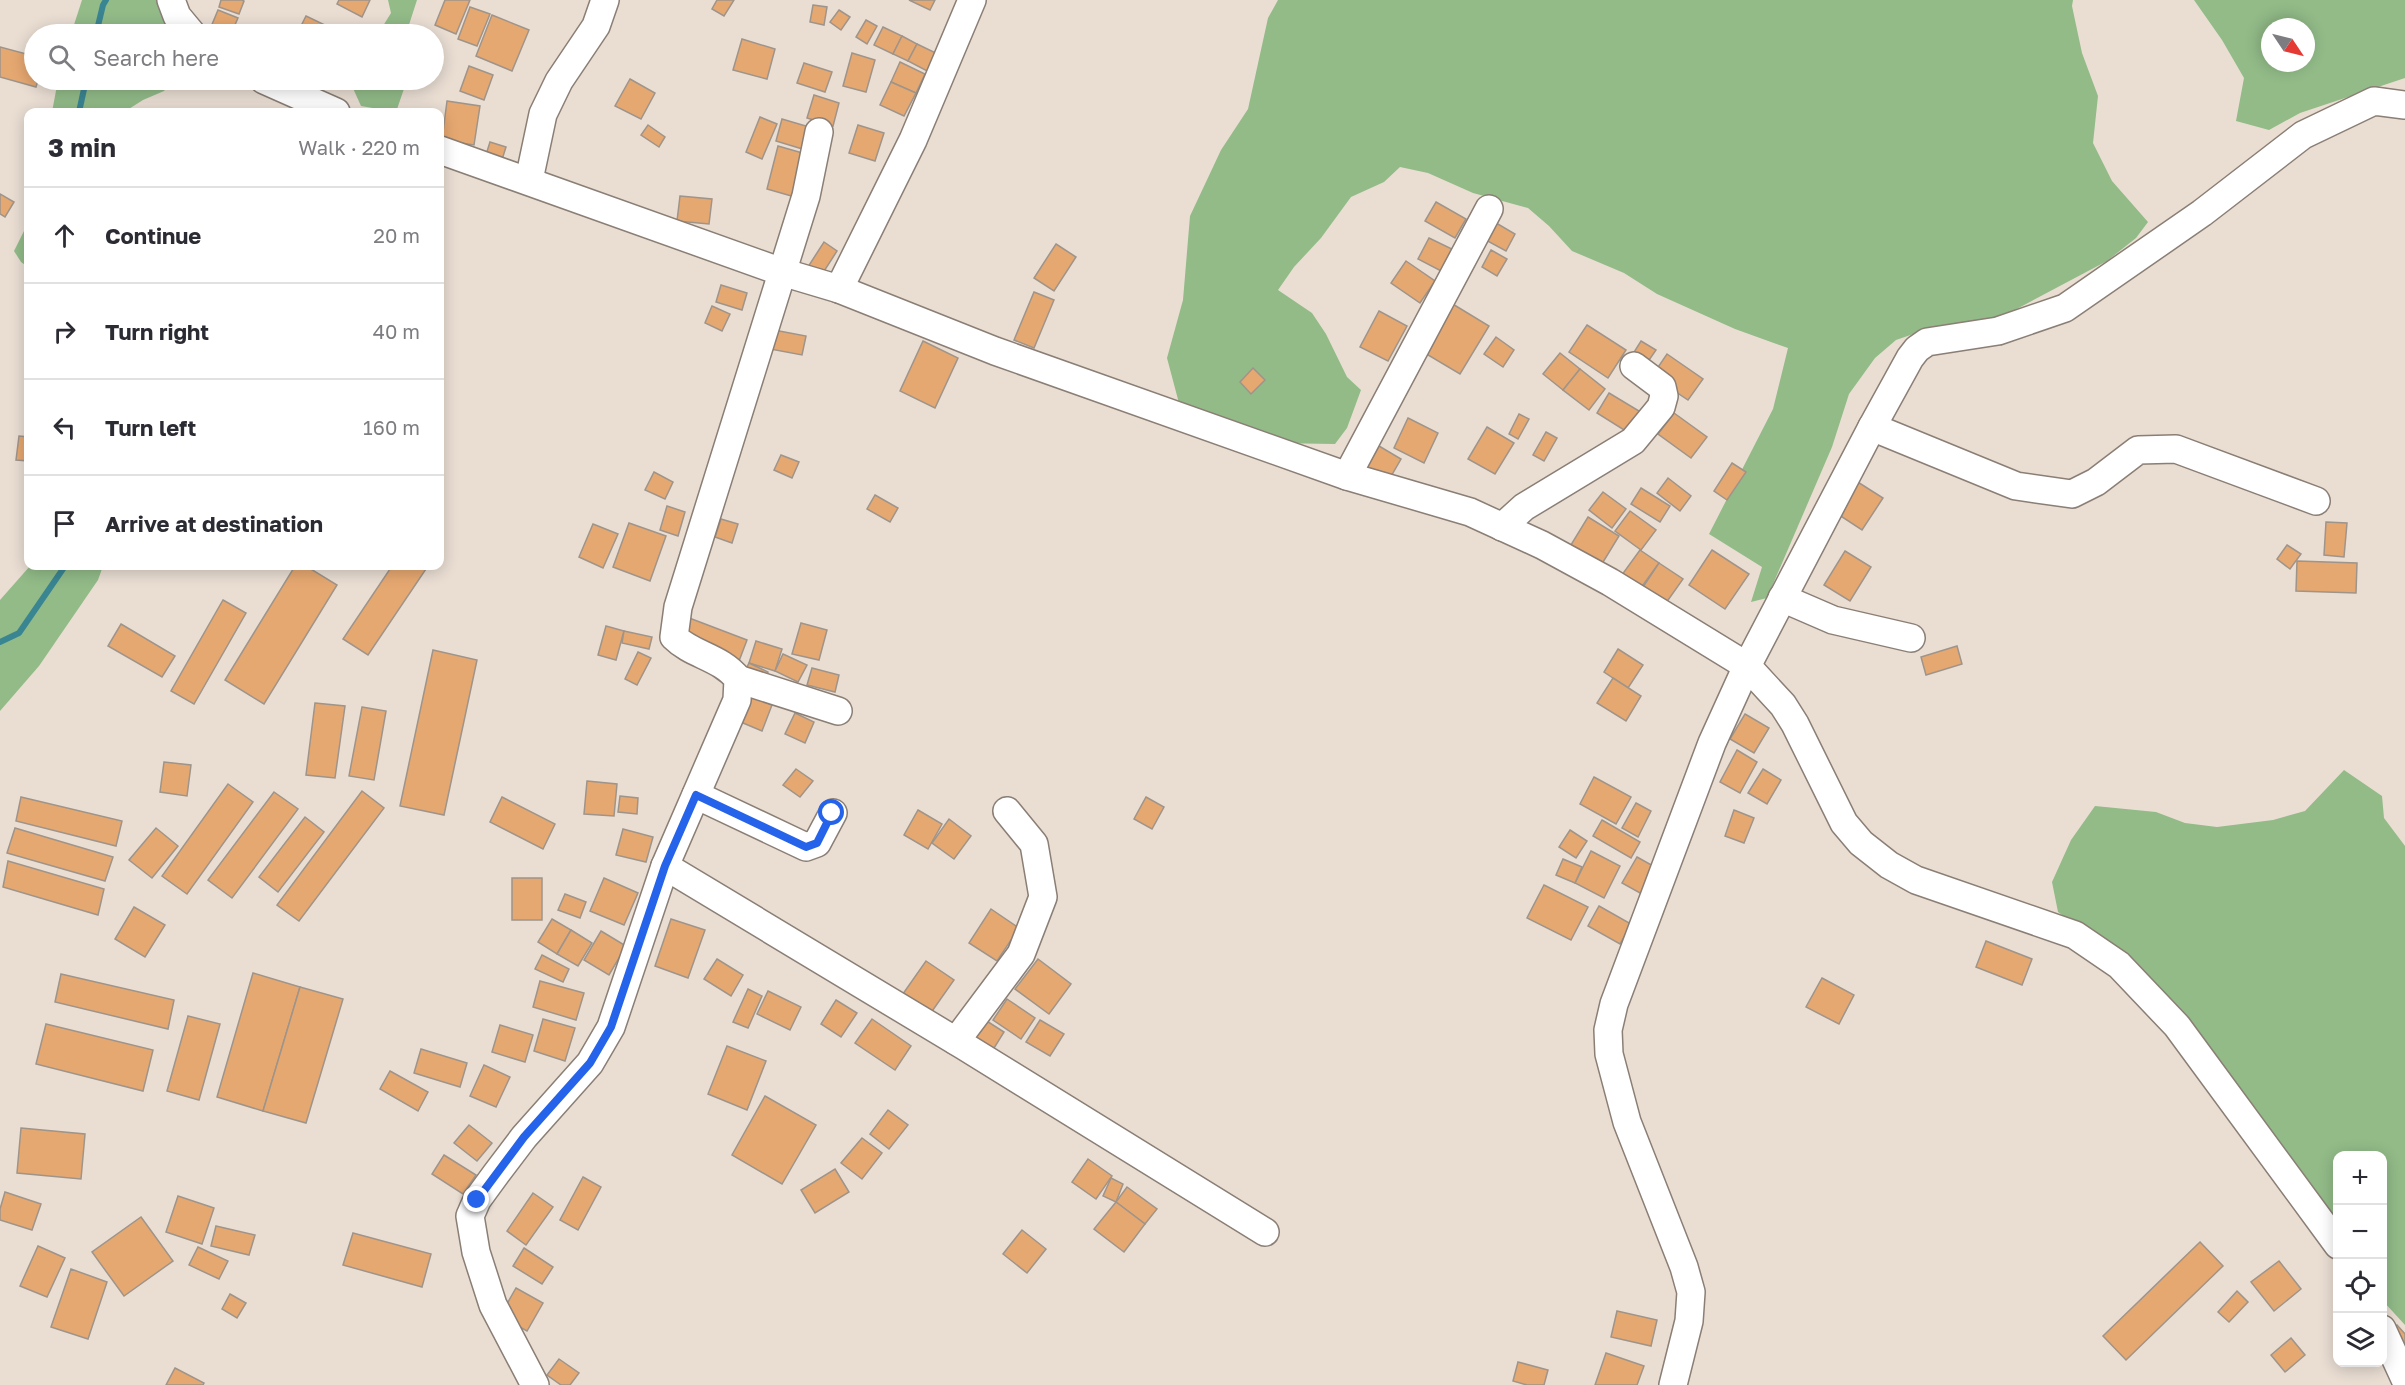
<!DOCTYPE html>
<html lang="en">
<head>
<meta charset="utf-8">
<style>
  body { margin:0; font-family:"Golos Text",sans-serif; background:#f7f7f7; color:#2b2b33 }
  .controls { position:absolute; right:18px; bottom:18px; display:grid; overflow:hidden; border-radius:12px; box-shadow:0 3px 15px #0003 }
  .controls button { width:54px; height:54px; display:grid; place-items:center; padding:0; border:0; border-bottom:2px solid #e1e1e2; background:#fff; color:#2b2b33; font:30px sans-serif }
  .compass { position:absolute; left:2261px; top:18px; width:54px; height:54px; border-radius:50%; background:#fff; box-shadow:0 3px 15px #0003; rotate:125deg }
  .stop { position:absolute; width:18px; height:18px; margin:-14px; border:4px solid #2563eb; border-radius:50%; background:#fff }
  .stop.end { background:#2563eb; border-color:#fff; box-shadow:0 2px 6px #0008 }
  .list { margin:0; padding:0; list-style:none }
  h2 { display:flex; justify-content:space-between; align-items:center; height:78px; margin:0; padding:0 24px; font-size:26px }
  h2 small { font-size:20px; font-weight:400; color:#7c7c81 }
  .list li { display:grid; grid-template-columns:39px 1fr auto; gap:18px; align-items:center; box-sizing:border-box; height:96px; padding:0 24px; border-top:2px solid #e1e1e2 }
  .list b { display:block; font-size:22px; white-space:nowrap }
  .list em { font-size:20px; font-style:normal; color:#7c7c81 }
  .icon { flex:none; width:33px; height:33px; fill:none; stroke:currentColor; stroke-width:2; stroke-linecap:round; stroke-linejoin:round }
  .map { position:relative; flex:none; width:2405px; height:1385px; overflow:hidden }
  .search { position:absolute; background:#fff; box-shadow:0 3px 15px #0003; left:24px; top:24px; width:420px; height:66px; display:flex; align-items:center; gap:15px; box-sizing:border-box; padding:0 21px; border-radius:33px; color:#7c7c81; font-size:22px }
  .panel { position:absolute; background:#fff; box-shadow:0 3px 15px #0003; left:24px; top:108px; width:420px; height:462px; border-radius:12px }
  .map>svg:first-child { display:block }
</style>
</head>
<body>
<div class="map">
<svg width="2405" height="1385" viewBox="0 0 2405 1385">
  <rect width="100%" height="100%" fill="#eaded3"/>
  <g fill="#92bb88" fill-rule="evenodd">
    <polygon points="82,0 174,0 168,34 71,34"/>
    <polygon points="388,0 417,0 406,34 378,34 391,13"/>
    <polygon points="1278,0 2073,0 2072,6 2082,53 2098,96 2093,143 2112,181 2148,222 2136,238 2107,261 1996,320 1925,330 1896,340 1875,358 1849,394 1832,447 1767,598 1751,602 1762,567 1709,534 1773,409 1788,348 1735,329 1657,294 1624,273 1572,251 1549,226 1528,208 1473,193 1428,173 1400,167 1384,182 1351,197 1321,238 1294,267 1278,290 1312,313 1326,334 1347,377 1361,390 1347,428 1335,444 1272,443 1180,407 1167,358 1183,300 1190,216 1221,150 1248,109 1268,18"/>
    <path d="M2194,0H2405V78L2300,113L2269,130L2236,121L2244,78L2222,40ZM2270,27H2306V63H2270Z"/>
    <polygon points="58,80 172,80 164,91 143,100 124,112 52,112"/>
    <polygon points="356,80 407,80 396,112 361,106 352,86"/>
    <polygon points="28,223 28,267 21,262 14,251"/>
    <polygon points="30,566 103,566 98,580 39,666 0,711 0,600"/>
    <polygon points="2344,770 2382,796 2384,818 2405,846 2405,1325 2383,1301 2382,1156 2338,1156 2337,1221 2096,939 2058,912 2052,882 2071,840 2095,806 2156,812 2185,823 2217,827 2273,820 2305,811"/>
  </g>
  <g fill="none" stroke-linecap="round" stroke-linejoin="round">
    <g stroke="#3a8592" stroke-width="6">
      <polyline points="96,34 103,5 106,0"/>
      <polyline points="79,112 86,80"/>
      <polyline points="0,642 19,633 65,566"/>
    </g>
  </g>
  <g fill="#e6a871" stroke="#9f948a" stroke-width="1.5">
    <polygon points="221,0 242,0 244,1 239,14 219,7"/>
    <polygon points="339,0 370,0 362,17 337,4"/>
    <polygon points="445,0 470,0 456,34 435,25"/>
    <polygon points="717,0 734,0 724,16 712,9"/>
    <polygon points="909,0 935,0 930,10"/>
    <polygon points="813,5 827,7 824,25 810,22"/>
    <polygon points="470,7 490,14 477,46 458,39"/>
    <polygon points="218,10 238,18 231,34 208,34"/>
    <polygon points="839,10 850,17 841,30 830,22"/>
    <polygon points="492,15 529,30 512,71 476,56"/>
    <polygon points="306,16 327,26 322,34 297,34"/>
    <polygon points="866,20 877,26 867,44 856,37"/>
    <polygon points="883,27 902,36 893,54 874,45"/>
    <polygon points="902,36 917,44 908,61 893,54"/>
    <polygon points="742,39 775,49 767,79 733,70"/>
    <polygon points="917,44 940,55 931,73 908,61"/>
    <polygon points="0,47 34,56 34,80 38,80 36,87 0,77"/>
    <polygon points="852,53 875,60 866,92 843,86"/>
    <polygon points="900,62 925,74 916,93 891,82"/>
    <polygon points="804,63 832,72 825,92 797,83"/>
    <polygon points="469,66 493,75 484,100 460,91"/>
    <polygon points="630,79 655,93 641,119 615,106"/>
    <polygon points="891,82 916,93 904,116 880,105"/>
    <polygon points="814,95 839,103 833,126 807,118"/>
    <polygon points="447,101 480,106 474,145 442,140"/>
    <polygon points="760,117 777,124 762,159 746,152"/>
    <polygon points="782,119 816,129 809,151 776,141"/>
    <polygon points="648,125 665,137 659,147 641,135"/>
    <polygon points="858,125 884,133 875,161 849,153"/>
    <polygon points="490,142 506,147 500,166 484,161"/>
    <polygon points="778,146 806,154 795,197 767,189"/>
    <polygon points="0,194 14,202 5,217 0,214"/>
    <polygon points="680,196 712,199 709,224 677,221"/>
    <polygon points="1436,202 1466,219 1455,238 1425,221"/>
    <polygon points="1491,220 1515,234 1506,251 1482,238"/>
    <polygon points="1429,238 1454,250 1443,272 1418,259"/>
    <polygon points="824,242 837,251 819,279 806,270"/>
    <polygon points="1056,244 1076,257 1054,291 1034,278"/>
    <polygon points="1491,250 1507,259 1497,276 1482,267"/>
    <polygon points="1406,261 1435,281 1420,303 1391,283"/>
    <polygon points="721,285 747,293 742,310 716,302"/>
    <polygon points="1034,292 1054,300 1034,348 1014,340"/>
    <polygon points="1451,303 1489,326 1460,374 1423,352"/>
    <polygon points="712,306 730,314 722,331 705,323"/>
    <polygon points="1379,311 1407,326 1388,361 1360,347"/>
    <polygon points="1587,325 1626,350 1608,378 1569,352"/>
    <polygon points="774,330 806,336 802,355 770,349"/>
    <polygon points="1496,337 1514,350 1503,367 1484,354"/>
    <polygon points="923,341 958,358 935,408 900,391"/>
    <polygon points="1641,341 1656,350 1645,366 1631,357"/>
    <polygon points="1560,353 1580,369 1563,390 1543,374"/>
    <polygon points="1667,354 1703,379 1688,400 1652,376"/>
    <polygon points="1253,368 1265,380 1251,394 1240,382"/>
    <polygon points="1580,369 1605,389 1589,410 1563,390"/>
    <polygon points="1609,393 1644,414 1632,435 1597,413"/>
    <polygon points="1674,413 1707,437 1691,458 1658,434"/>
    <polygon points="1519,414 1529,419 1518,439 1509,434"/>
    <polygon points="1408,418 1438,433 1424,463 1394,448"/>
    <polygon points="1487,427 1514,443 1495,474 1468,459"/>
    <polygon points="1546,432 1557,438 1544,461 1533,455"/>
    <polygon points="19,436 28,437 28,461 16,460"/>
    <polygon points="1379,446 1401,459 1386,485 1364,473"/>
    <polygon points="781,455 799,462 792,478 774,470"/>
    <polygon points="1732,463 1746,472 1727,500 1714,491"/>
    <polygon points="654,472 673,482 665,499 645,490"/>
    <polygon points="1668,478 1691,496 1680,511 1657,493"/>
    <polygon points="1853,479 1883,498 1862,530 1833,511"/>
    <polygon points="1641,488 1670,506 1660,522 1631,504"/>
    <polygon points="1603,492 1626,509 1612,528 1589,510"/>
    <polygon points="875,495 898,508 890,522 867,509"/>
    <polygon points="667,506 685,512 678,536 660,530"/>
    <polygon points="1630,511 1656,530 1641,550 1615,531"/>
    <polygon points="1588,517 1619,536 1597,572 1566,553"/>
    <polygon points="721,519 738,524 732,543 715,537"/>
    <polygon points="2326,522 2347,523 2344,557 2324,555"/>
    <polygon points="629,523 666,536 650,581 613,567"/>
    <polygon points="593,524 618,534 603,568 579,557"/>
    <polygon points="2287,545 2301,554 2290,569 2277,559"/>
    <polygon points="1640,550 1659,563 1635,596 1616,583"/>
    <polygon points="1712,550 1749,574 1725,609 1689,585"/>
    <polygon points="1845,551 1871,567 1850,601 1824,585"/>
    <polygon points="2297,561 2357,563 2356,593 2296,591"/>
    <polygon points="1659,563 1683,579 1666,603 1643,587"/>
    <polygon points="295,566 306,566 337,585 264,704 225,680"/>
    <polygon points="392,566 428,566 368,655 343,639"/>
    <polygon points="223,600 246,613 194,704 171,691"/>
    <polygon points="684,616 747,640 739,661 676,637"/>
    <polygon points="801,623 827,630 819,660 792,654"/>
    <polygon points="121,624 175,656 162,677 108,646"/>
    <polygon points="606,626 624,631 616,660 598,655"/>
    <polygon points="624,631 652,637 649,649 622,643"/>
    <polygon points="756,641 782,649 775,671 749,663"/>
    <polygon points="1957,646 1962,664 1926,675 1921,657"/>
    <polygon points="1618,649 1643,665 1628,688 1604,672"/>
    <polygon points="433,650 477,660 444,815 400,806"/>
    <polygon points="638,652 651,658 637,685 625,679"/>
    <polygon points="783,654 807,665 798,682 775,671"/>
    <polygon points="749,663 768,672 763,684 743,675"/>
    <polygon points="812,668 839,675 835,692 807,685"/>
    <polygon points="1613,678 1641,696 1626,721 1597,703"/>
    <polygon points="746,694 772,705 762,731 736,720"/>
    <polygon points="315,703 345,706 335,778 306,775"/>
    <polygon points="362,707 386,711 374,780 349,776"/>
    <polygon points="795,713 814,722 805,743 785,734"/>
    <polygon points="1745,714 1769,728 1754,753 1730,739"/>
    <polygon points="1737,750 1757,762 1740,793 1720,782"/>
    <polygon points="164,762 191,765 187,796 160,792"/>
    <polygon points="796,769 813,781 800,797 783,785"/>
    <polygon points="1763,769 1781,780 1767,804 1748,793"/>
    <polygon points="1594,777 1631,797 1616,824 1580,804"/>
    <polygon points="587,781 617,784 614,816 584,814"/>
    <polygon points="228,784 253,802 187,894 162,876"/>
    <polygon points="362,791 384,808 299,921 277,905"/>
    <polygon points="274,792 298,809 232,898 208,880"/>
    <polygon points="620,796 638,798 637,814 618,812"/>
    <polygon points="21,797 122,821 116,846 16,821"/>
    <polygon points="502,797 555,824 543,849 490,822"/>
    <polygon points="1146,797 1164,807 1152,829 1134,819"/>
    <polygon points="1636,803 1651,811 1638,837 1622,828"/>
    <polygon points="918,810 942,824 928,849 904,835"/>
    <polygon points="1734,810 1754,818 1744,843 1725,836"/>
    <polygon points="305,817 324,832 278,892 259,877"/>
    <polygon points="949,819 971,836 954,859 932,843"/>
    <polygon points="1602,820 1640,842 1631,858 1593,836"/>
    <polygon points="15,828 113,857 105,881 7,853"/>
    <polygon points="156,828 178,846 152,878 129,860"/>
    <polygon points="623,829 653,837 646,862 616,855"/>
    <polygon points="1570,830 1587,841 1576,858 1559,847"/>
    <polygon points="1591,851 1620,866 1604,898 1575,883"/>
    <polygon points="1637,857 1664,872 1649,898 1622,883"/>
    <polygon points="1563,859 1582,867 1575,883 1556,875"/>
    <polygon points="8,861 104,889 98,915 3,887"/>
    <rect x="512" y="878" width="30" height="42"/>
    <polygon points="604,878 638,893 624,925 590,911"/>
    <polygon points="1544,885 1588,907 1571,940 1527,918"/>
    <polygon points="565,894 586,902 580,918 558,910"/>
    <polygon points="1599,906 1631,924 1620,944 1588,926"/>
    <polygon points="134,907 165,925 145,957 115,939"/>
    <polygon points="991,909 1019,928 997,961 969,943"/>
    <polygon points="552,919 571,930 557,954 538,942"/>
    <polygon points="671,919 705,930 688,978 655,966"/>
    <polygon points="571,930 592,943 578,966 557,954"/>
    <polygon points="601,931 626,946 609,975 584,960"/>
    <polygon points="1986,941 2032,959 2022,985 1976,967"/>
    <polygon points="542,955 569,969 563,982 535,969"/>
    <polygon points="717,959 743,975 731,996 704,979"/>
    <polygon points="1038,959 1071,984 1049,1014 1015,989"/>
    <polygon points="926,961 954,980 928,1017 900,998"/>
    <polygon points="253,973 300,987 263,1111 217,1097"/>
    <polygon points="61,974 174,1000 168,1029 55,1002"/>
    <polygon points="1822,978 1854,995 1839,1024 1806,1007"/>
    <polygon points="540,981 584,993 576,1020 533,1007"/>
    <polygon points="300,987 343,999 306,1123 263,1111"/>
    <polygon points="748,989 762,996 748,1028 733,1022"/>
    <polygon points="768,991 801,1007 790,1030 757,1014"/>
    <polygon points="1007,999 1035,1018 1021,1039 993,1020"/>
    <polygon points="836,1000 857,1013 841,1037 821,1024"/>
    <polygon points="188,1016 220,1024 199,1100 167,1091"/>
    <polygon points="982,1018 1004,1032 991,1053 969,1039"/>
    <polygon points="543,1019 575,1028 565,1061 534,1051"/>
    <polygon points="872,1019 911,1046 895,1070 855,1043"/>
    <polygon points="1040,1020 1064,1034 1050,1056 1026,1042"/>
    <polygon points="46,1024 153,1050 143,1091 36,1064"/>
    <polygon points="500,1025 533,1035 525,1062 492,1052"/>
    <polygon points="727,1046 766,1061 747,1110 708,1094"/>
    <polygon points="421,1049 467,1063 460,1087 414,1073"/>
    <polygon points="484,1065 510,1077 496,1107 470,1096"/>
    <polygon points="390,1071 428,1092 418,1111 380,1089"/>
    <polygon points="765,1096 816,1125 782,1184 732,1155"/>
    <polygon points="888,1110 908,1125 889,1149 870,1134"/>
    <polygon points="469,1125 492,1143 477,1161 454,1143"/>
    <polygon points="21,1128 85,1134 81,1179 17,1173"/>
    <polygon points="862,1138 882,1153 862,1179 841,1163"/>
    <polygon points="444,1155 476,1175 463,1194 432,1174"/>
    <polygon points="1088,1159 1112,1176 1096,1199 1072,1182"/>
    <polygon points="835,1169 849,1192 815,1213 801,1190"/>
    <polygon points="583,1177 601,1187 578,1230 560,1220"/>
    <polygon points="1111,1178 1123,1184 1116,1202 1103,1196"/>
    <polygon points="1127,1187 1157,1209 1145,1224 1116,1202"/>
    <polygon points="5,1192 41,1204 32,1230 0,1220 0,1209"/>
    <polygon points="533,1193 553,1207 526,1245 507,1231"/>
    <polygon points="178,1196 214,1208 202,1244 166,1232"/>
    <polygon points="1116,1202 1145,1224 1124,1252 1094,1229"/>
    <polygon points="141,1217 173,1261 124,1296 92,1252"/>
    <polygon points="216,1226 255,1235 249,1255 211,1246"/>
    <polygon points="1022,1230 1046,1249 1027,1273 1003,1254"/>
    <polygon points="353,1233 431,1254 422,1287 343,1265"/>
    <polygon points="2200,1242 2223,1266 2126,1360 2103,1336"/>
    <polygon points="38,1246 65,1258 47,1297 20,1286"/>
    <polygon points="198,1247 228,1261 219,1279 189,1265"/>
    <polygon points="524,1248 553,1267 542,1284 513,1266"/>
    <polygon points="2279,1261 2301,1289 2274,1311 2251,1282"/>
    <polygon points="71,1269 107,1282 88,1339 51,1327"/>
    <polygon points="516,1288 543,1303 527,1331 500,1316"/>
    <polygon points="2237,1291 2248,1302 2229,1322 2218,1312"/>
    <polygon points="230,1294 246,1303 237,1318 222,1309"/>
    <polygon points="1617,1311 1657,1320 1651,1346 1611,1337"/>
    <polygon points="2397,1325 2405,1334 2405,1358 2385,1334"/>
    <polygon points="2291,1338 2305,1355 2285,1372 2271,1355"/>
    <polygon points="1606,1353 1644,1366 1637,1385 1595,1385"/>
    <polygon points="559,1359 579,1373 570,1385 561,1385 547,1375"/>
    <polygon points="1518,1362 1548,1370 1544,1385 1527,1385 1513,1381"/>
    <polygon points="175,1368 204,1383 203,1385 166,1385"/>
  </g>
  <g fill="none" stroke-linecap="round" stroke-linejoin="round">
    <defs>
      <g id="minor">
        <polyline points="171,0 177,16 192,34"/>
        <polyline points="264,80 336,112"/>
        <polyline points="440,150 782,272 839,289 995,351 1347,476 1470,512 1542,545 1610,582 1747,666 1783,705 1795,724 1844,823 1861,843 1889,865 1916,880 2075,935 2119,965 2177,1026 2338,1245"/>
        <polyline points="529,180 543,114 559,81 596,26 605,0"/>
        <polyline points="839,289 913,140 972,0"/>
        <polyline points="1872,427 1910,358 1917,349 1927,342 1998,331 2065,308 2202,213 2303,135 2374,101 2405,105"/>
        <polyline points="1347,476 1489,209"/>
        <polyline points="1502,527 1524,507 1633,441 1661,407 1664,396 1662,387 1634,366"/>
        <polyline points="1782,598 1833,620 1911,638"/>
        <polyline points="738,679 838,711"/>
        <polyline points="696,795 806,847 817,843 833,813"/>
        <polyline points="665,866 964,1046 1265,1232"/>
        <polyline points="956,1041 1021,954 1043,897 1034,844 1007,811"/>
        <polyline points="2382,1329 2405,1379"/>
        <path d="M535,1385L493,1305L476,1252L470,1216L477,1200L496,1174L524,1137L590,1063L611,1027L665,866L737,700L738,679C721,657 692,655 674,637L678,607L806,196L819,132"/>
        <polyline points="1673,1385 1689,1321 1691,1292 1684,1267 1627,1122 1609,1054 1608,1030 1614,1004 1712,743 1747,666 1872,427 2016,486 2072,494 2096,482 2138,450 2176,449 2316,501"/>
      </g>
    </defs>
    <use href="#minor" stroke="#8a7e75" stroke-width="30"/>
    <use href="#minor" stroke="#fff" stroke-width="27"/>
  </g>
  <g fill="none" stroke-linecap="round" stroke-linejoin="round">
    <polyline stroke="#2563eb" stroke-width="8" points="477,1200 524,1137 590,1063 611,1027 665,866 696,795 806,847 817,843 832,813"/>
  </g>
</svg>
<div class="controls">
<button>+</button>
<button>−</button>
<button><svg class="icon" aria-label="locate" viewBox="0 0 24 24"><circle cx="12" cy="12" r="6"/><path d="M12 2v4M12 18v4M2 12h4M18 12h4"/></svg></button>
<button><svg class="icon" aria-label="layers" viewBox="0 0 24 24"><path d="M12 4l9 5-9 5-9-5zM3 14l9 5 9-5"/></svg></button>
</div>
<svg class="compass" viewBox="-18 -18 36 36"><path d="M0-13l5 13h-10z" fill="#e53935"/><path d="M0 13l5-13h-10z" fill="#7c7c81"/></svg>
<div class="stop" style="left:832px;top:813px"></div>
<div class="stop end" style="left:477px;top:1200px"></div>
<div class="search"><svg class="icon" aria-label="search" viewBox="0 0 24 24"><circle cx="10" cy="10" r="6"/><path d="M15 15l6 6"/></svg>Search here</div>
<section class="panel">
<h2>3 min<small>Walk · 220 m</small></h2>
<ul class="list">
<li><svg class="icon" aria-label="ahead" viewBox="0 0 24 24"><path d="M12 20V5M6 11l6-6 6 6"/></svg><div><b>Continue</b></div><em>20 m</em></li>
<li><svg class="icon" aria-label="right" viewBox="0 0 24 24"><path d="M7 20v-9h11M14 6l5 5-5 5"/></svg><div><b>Turn right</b></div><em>40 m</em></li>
<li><svg class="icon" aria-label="left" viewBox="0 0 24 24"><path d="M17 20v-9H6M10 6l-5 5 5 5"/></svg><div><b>Turn left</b></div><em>160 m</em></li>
<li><svg class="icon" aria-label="arrive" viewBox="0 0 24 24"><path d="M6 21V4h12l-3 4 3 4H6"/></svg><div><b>Arrive at destination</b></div></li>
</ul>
</section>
</div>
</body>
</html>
